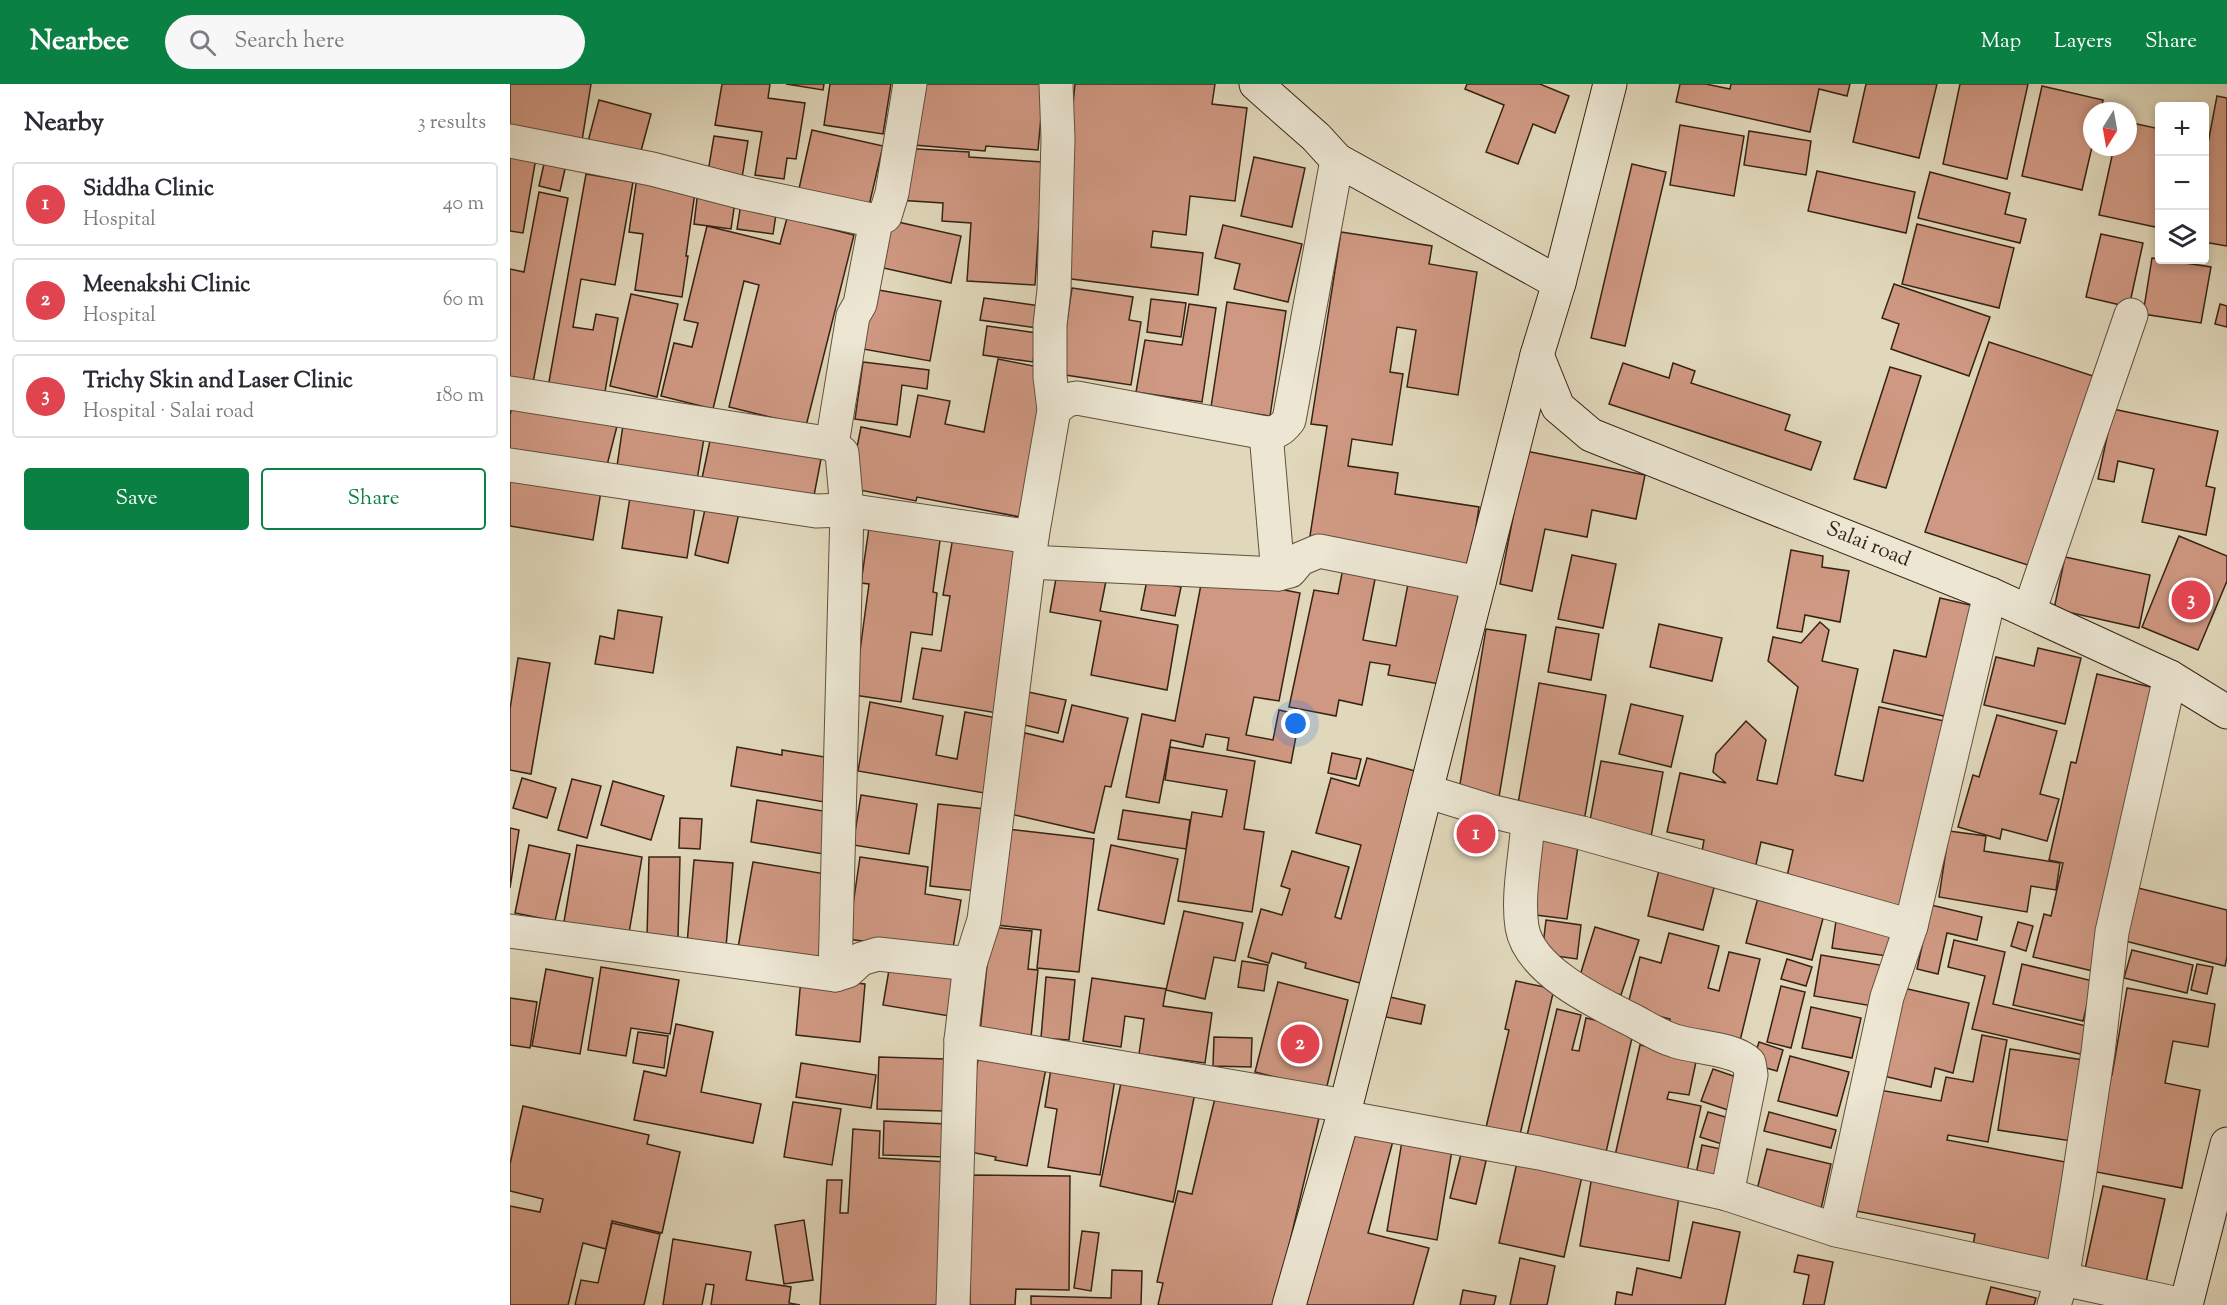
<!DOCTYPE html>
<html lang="en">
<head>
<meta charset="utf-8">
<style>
  body { margin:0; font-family:"Sorts Mill Goudy",serif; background:#f7f7f7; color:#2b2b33 }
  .controls { position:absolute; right:18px; top:18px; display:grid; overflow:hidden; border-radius:6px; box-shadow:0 3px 9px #0003 }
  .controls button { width:54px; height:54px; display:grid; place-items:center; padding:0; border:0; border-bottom:2px solid #e1e1e2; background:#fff; color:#2b2b33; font:30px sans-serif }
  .compass { position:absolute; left:1573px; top:18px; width:54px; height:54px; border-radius:50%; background:#fff; box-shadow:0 3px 9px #0003; rotate:191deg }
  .you { position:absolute; left:786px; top:640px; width:21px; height:21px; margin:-15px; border:4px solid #fff; border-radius:50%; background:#1a73e8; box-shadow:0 0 0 9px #1a73e833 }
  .badge { display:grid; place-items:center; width:39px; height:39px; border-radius:50%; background:#0b8043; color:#fff; font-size:20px; font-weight:700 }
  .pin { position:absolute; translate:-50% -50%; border:3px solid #fff; box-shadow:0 2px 6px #0006 }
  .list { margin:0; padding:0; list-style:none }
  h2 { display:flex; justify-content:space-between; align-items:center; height:78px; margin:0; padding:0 24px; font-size:26px }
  h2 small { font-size:20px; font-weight:400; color:#7c7c81 }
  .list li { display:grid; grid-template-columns:39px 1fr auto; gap:18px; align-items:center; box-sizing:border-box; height:84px; margin:0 12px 12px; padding:0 12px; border:2px solid #e1e1e2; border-radius:6px }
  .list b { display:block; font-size:22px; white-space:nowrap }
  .list p { margin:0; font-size:20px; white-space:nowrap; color:#7c7c81 }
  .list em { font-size:20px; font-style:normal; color:#7c7c81 }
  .actions { display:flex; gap:12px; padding:18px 24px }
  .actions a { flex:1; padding:14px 0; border:2px solid #0b8043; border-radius:6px; text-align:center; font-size:21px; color:#0b8043 }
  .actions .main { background:#0b8043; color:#fff }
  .icon { flex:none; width:33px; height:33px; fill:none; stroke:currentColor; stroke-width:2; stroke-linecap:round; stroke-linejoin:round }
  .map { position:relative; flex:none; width:1717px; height:1221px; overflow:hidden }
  header { display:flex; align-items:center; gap:36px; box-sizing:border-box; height:84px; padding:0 30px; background:#0b8043; color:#fff }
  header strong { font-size:28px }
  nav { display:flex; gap:33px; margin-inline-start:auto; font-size:21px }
  .search { width:420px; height:54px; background:#f7f7f7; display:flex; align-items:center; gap:15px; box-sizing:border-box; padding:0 21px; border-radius:33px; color:#7c7c81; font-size:22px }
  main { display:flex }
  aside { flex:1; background:#fff }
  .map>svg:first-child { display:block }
</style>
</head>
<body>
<header>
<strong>Nearbee</strong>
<div class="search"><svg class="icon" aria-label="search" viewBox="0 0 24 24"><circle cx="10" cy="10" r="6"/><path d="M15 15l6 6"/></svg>Search here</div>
<nav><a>Map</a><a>Layers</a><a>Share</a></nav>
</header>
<main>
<aside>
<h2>Nearby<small>3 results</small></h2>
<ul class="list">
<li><span class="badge" style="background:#e0444e">1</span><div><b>Siddha Clinic</b><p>Hospital</p></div><em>40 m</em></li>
<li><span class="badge" style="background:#e0444e">2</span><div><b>Meenakshi Clinic</b><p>Hospital</p></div><em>60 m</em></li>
<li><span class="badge" style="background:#e0444e">3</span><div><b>Trichy Skin and Laser Clinic</b><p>Hospital · Salai road</p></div><em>180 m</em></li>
</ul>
<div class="actions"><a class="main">Save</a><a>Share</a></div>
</aside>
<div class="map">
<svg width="1717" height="1221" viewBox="0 0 1717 1221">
  <rect width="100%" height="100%" fill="#e1d8bb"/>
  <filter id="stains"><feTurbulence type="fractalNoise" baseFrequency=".00333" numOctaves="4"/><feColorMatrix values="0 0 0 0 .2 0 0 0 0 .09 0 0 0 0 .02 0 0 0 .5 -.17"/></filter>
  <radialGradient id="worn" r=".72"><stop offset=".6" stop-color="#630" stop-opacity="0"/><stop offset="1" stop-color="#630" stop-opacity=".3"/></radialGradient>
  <g fill="#cf9882" stroke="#362314" stroke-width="1.5">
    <polygon points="0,0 81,0 71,63 0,51"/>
    <polygon points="212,0 260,0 258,14 295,19 286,75 277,74 274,95 245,91 252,48 205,41"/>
    <polygon points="276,0 314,0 313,6"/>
    <polygon points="320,0 381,0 373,50 314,41"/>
    <polygon points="410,0 534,0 528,66 476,62 475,67 404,61"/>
    <polygon points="565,0 705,0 702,20 737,24 725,117 680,112 676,151 643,147 641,163 693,169 688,211 546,193"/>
    <polygon points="957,0 1030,0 1059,12 1045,49 1023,40 1008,80 976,68 994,21 955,5"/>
    <polygon points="1170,0 1196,0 1220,5 1221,0 1340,0 1337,12 1309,5 1300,48 1166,18"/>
    <polygon points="1356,0 1427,0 1409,74 1343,58"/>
    <polygon points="1450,0 1518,0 1497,95 1433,80"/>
    <polygon points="1532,2 1593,16 1591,27 1582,27 1582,63 1572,106 1512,92"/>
    <polygon points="1707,12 1717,14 1717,162 1694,158 1694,80"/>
    <polygon points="89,16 141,30 128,78 76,65"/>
    <polygon points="1618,38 1650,45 1650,144 1589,131 1604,63 1618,63"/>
    <polygon points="1170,41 1234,52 1224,112 1160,101"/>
    <polygon points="302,46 373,62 357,130 287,114"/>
    <polygon points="1239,47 1301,57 1296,91 1234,81"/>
    <polygon points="204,52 238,57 231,100 197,94"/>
    <polygon points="0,63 27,68 13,149 0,147"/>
    <polygon points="390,64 459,68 459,73 533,78 525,201 457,197 461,139 432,137 433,119 387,116"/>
    <polygon points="36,71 57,76 50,107 29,102"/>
    <polygon points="744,73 795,84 782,143 731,132"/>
    <polygon points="1122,80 1156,88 1115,262 1081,254"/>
    <polygon points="1307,87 1405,108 1396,149 1298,127"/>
    <polygon points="1420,88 1500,109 1495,130 1516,135 1510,159 1408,134"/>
    <polygon points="76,90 123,98 105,201 71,195 63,243 83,246 86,230 108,234 93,319 37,309"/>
    <polygon points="127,93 186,101 176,172 178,172 172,213 125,206 133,150 119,148"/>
    <polygon points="188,106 226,111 221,145 184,140"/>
    <polygon points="29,108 58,114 22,304 0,300 0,185 14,188"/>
    <polygon points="231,119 267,124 263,150 227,145"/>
    <polygon points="277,134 344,151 296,342 219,323 249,201 234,197 203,325 151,312 164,259 182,263 188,239 174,236 197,142 270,160"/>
    <polygon points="379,136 451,152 441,199 369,183"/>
    <polygon points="1407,140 1504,164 1489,224 1392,200"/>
    <polygon points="713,141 792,160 778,218 724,205 730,180 705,174"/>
    <polygon points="831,148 922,162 919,180 967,188 948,311 897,303 906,246 887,243 880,288 893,290 882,361 842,355 838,382 888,389 885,410 969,423 960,483 800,452 817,342 801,340"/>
    <polygon points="1591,150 1633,159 1619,223 1576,213"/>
    <polygon points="1642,174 1701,183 1691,239 1633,230"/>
    <polygon points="1384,200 1480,233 1459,292 1381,265 1389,240 1372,234"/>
    <polygon points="562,204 623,213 619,236 631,238 621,301 549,290"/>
    <polygon points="363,205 431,217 420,277 353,265"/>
    <polygon points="121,210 168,220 147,313 100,302"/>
    <polygon points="474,214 537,223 534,245 470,236"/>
    <polygon points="641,215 676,219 671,253 637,248"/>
    <polygon points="717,218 776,227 760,332 701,323"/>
    <polygon points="679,220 706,224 692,318 626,308 635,256 672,261"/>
    <polygon points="1710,220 1717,222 1717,243 1705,240"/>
    <polygon points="477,242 527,249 523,278 473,271"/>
    <polygon points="1479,258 1592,295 1524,483 1415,448"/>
    <polygon points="488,275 538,285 510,433 407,413 406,417 339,404 351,343 400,353 408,311 440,317 435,340 474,348"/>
    <polygon points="353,278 419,286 417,305 392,301 387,341 345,335"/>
    <polygon points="1113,279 1159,294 1163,279 1185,287 1181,299 1280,331 1275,346 1311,358 1301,386 1099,320"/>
    <polygon points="1380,283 1411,292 1376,404 1344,395"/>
    <polygon points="3,318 107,342 94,393 0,372 0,331"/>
    <polygon points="1603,325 1708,347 1696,402 1705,404 1696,451 1632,438 1644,385 1608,377 1604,398 1588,395"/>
    <polygon points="113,341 194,354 186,402 106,389"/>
    <polygon points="201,352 311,375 302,422 191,399"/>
    <polygon points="1016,367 1135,391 1126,435 1082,426 1077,453 1035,445 1022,507 990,500"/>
    <polygon points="0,386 92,401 83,456 0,442"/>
    <polygon points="121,407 186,416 177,474 112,464"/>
    <polygon points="197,416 230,424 218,479 185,471"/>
    <polygon points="360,437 431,449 423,508 427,509 422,551 401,548 391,618 344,611 359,500 351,499"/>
    <polygon points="1669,452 1717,472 1717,497 1688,566 1632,543"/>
    <polygon points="443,453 514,465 487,629 403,615 412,564 431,567 440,512 433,511"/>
    <polygon points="1281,466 1313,472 1312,483 1339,487 1330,538 1295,531 1292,548 1267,544"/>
    <polygon points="1062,471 1106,480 1093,544 1048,535"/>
    <polygon points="1555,473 1640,491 1629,544 1544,525"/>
    <polygon points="834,479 867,485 853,556 886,562 898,500 953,510 935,601 878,591 880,581 860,578 852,621 829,616 826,632 779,623 804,506 828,510"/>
    <polygon points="548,483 597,492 590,527 668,541 657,606 581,591 591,537 540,528"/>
    <polygon points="693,490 790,509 769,617 744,613 736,651 763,656 769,626 790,631 781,679 717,666 719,654 696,650 693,663 661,656 649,719 616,713 632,630 665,637"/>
    <polygon points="637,496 671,503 665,532 631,526"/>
    <polygon points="1430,514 1473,524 1447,635 1372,618 1384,566 1416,573"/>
    <polygon points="108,526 152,533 143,589 85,580 90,552 104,555"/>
    <polygon points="1310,538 1319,546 1312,577 1348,585 1325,691 1353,697 1369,623 1439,638 1398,828 1275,801 1283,766 1251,758 1245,785 1191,773 1194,756 1157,748 1170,689 1216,699 1203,688 1206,670 1236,637 1256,656 1247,696 1267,700 1288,603 1258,577 1263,553 1291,559"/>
    <polygon points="1149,540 1212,554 1202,597 1140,583"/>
    <polygon points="1046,543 1089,550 1081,596 1038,588"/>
    <polygon points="976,545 1016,551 989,713 949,706"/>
    <polygon points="1528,564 1571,574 1555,640 1474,621 1486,573 1524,582"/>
    <polygon points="8,574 40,579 21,690 0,686 0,625"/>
    <polygon points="1587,590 1649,605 1583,887 1523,873 1534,830 1541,832 1553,779 1539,776 1561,678 1566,679"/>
    <polygon points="1029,599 1096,611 1073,743 1006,731"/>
    <polygon points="509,606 556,616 548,649 502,638"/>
    <polygon points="360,618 433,632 426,671 447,675 455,628 487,634 474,709 348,687"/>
    <polygon points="1121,620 1173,632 1161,683 1109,670"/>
    <polygon points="562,621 618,634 601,703 595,702 584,749 496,729 515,649 553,658"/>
    <polygon points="1487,631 1547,647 1530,710 1549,715 1537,757 1492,745 1490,755 1448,743 1463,691 1469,693"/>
    <polygon points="227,663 272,671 272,666 321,674 314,718 221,702"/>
    <polygon points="660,663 745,677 734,745 754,748 742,828 668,817 682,728 712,733 717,706 655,696"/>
    <polygon points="822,669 851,675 846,695 818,689"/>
    <polygon points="857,674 909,688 850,899 795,884 796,879 762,869 759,879 738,873 751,825 772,831 780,805 771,802 782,767 839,783 825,833 831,835 851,761 806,749 821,694 849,702"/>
    <polygon points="1091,677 1153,688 1141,753 1079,742"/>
    <polygon points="12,694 46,704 37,734 3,724"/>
    <polygon points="62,695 91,702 77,754 48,746"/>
    <polygon points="103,697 154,712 141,756 91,741"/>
    <polygon points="351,711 407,720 399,770 343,761"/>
    <polygon points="247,716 319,728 313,770 241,758"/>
    <polygon points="428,720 476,725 467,807 420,802"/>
    <polygon points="613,726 680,736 676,765 608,755"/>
    <polygon points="957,727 985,733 978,764 951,759"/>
    <polygon points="170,734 192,735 190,765 169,764"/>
    <polygon points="0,744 9,746 0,804"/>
    <polygon points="497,745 584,755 569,888 527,884 531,846 487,841"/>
    <polygon points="1439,747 1476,752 1474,767 1550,779 1546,806 1521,802 1517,828 1429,813"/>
    <polygon points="1029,750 1069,756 1057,835 1018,830"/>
    <polygon points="19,761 60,770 45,837 5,829"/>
    <polygon points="67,761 132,773 119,849 54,838"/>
    <polygon points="601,761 668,775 654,840 588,826"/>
    <polygon points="139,773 170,773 168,854 137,853"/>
    <polygon points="350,773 418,783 415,810 451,816 442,870 338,855"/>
    <polygon points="184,776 223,779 216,863 177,860"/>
    <polygon points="243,778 322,791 308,877 228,864"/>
    <polygon points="1149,786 1205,800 1193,846 1138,832"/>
    <polygon points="1616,801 1717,826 1717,873 1715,882 1603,854"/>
    <polygon points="1250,806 1316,823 1302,876 1236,859"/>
    <polygon points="1421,821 1472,833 1467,856 1437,849 1428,890 1407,885"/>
    <polygon points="674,827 733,839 725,877 704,873 695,915 656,906"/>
    <polygon points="1036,836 1071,841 1067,875 1032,870"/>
    <polygon points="1326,837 1381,845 1377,872 1322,864"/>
    <polygon points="1508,838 1523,842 1516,867 1501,862"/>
    <polygon points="481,843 522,847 518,885 528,886 521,953 470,948"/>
    <polygon points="1085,843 1129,856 1111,911 1068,898"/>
    <polygon points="1159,849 1209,862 1198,904 1209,907 1219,868 1250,875 1228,965 1158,946 1160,935 1117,924 1130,873 1151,879"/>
    <polygon points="1444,856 1495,868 1483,920 1585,944 1579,972 1462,945 1475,892 1438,883"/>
    <polygon points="1622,866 1683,881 1677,909 1614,894"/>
    <polygon points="1311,871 1376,882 1368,923 1304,912"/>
    <polygon points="1277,875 1302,883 1296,902 1271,895"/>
    <polygon points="732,877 758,881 754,907 728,903"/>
    <polygon points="380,880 446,891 439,932 373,921"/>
    <polygon points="1512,880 1583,897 1573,937 1503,921"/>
    <polygon points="1687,880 1703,883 1697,910 1681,906"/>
    <polygon points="91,883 169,896 160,950 121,944 116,972 78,966"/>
    <polygon points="36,885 83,894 70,970 22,962"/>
    <polygon points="536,893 565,896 559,956 531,954"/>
    <polygon points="291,894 355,900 350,958 286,951"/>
    <polygon points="582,894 656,905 653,922 702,929 695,979 629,970 634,935 615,932 611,963 573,957"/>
    <polygon points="1006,897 1044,905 1008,1059 974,1052 999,946 995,945"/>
    <polygon points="768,898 838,916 816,1006 745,988"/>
    <polygon points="1271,902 1295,908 1281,964 1257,958"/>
    <polygon points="1389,903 1459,919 1443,989 1425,984 1421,1003 1369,991"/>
    <polygon points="1617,904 1705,920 1698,963 1663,957 1655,999 1690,1006 1672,1104 1581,1087 1598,991 1602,991"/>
    <polygon points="880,913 915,921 911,940 876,933"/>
    <polygon points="0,914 27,918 20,964 0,961"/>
    <polygon points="1301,923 1351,934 1342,974 1292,964"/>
    <polygon points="1047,925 1071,931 1062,966 1069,967 1076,934 1124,945 1094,1077 1015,1060"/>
    <polygon points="166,940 203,948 191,1008 251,1020 243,1059 124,1036 134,987 156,992"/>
    <polygon points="128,948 158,952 154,984 123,979"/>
    <polygon points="1472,951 1497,956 1478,1058 1438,1051 1437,1056 1566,1080 1546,1183 1462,1167 1465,1150 1346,1127 1370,1006 1431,1017 1436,993 1463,998"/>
    <polygon points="704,953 742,954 741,983 703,982"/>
    <polygon points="1249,958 1273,966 1267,987 1242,980"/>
    <polygon points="471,961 538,974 517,1082 485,1076 486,1073 450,1066"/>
    <polygon points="1130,961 1187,973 1179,1011 1159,1008 1157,1015 1191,1022 1176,1092 1104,1076"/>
    <polygon points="1500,965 1580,977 1568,1058 1488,1046"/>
    <polygon points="1280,972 1339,988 1327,1032 1268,1017"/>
    <polygon points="369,973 435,975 433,1027 367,1025"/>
    <polygon points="542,978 606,988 590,1091 538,1083 547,1025 535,1023"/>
    <polygon points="291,979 366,991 361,1024 286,1013"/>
    <polygon points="1203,985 1235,996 1224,1028 1191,1017"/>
    <polygon points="613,989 686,1004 663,1118 590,1102"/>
    <polygon points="706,1010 809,1034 765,1221 648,1221 653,1199 647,1198 668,1107 682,1110"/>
    <polygon points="283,1018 331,1025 322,1081 274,1073"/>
    <polygon points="13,1022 139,1051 137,1060 170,1068 152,1149 102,1137 96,1165 73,1159 58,1221 0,1221 0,1122 30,1128 33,1115 0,1107 0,1080"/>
    <polygon points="1198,1028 1226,1036 1218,1062 1190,1053"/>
    <polygon points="1259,1028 1326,1046 1321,1064 1254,1047"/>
    <polygon points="374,1037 437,1040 436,1073 373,1071"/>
    <polygon points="343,1045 370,1047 369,1074 438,1078 430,1221 310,1221 317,1096 332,1096 330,1129 338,1129"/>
    <polygon points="845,1047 883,1057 858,1149 919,1164 903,1221 796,1221"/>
    <polygon points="892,1057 942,1066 927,1156 877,1147"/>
    <polygon points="1192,1061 1216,1066 1210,1094 1186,1090"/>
    <polygon points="1257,1065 1321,1080 1311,1125 1246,1110"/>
    <polygon points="951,1070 976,1077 966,1120 940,1114"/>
    <polygon points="1008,1074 1073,1088 1054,1173 989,1159"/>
    <polygon points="461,1091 560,1092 559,1206 506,1205 505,1221 460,1221"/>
    <polygon points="1082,1092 1170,1107 1159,1177 1070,1162"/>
    <polygon points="1593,1102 1655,1115 1636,1198 1575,1185"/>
    <polygon points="294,1136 303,1196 274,1200 265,1141"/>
    <polygon points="1183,1138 1230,1148 1215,1221 1105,1221 1107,1208 1122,1211 1127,1184 1171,1194"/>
    <polygon points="102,1139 150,1150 134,1221 65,1221 71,1196 88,1199"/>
    <polygon points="572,1147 589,1149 581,1207 564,1204"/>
    <polygon points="163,1155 241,1168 236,1196 281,1203 279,1219 290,1221 201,1221 204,1201 196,1200 192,1221 153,1221"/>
    <polygon points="1288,1171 1323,1178 1314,1221 1293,1221 1299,1191 1284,1188"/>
    <polygon points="1010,1174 1045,1182 1037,1221 1000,1221"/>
    <polygon points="602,1186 632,1187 631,1221 521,1221 521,1212 601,1214"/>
    <polygon points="1481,1203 1526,1214 1524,1221 1476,1221"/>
    <polygon points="953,1206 986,1212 984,1221 950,1221"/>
  </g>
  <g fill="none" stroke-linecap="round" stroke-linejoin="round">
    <defs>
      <g id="street">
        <polyline points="0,57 142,85 234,109 366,137"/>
        <polyline points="0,309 322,360 332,369 337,426 325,891"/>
        <polyline points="544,326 540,293 540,241 544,206 548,54 546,0"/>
        <polyline points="756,349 768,490"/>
        <polyline points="322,360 343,232 350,220 366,137 375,132 382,109 400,0"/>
        <polyline points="0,381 306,427 337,426 522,453"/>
        <polyline points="519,478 768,490 780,487 790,475 809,467 969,499"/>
        <polyline points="1519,528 1621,231"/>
        <polyline points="916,707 980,727 1072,749 1401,842"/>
        <path d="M1018,738C1016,770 1007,811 1012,843C1019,887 1088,919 1124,937C1137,944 1151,953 1165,957C1186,964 1225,964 1239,979L1241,991L1217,1110"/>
        <polyline points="0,847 325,891 338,887 351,875 368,870 460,880"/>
        <polyline points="451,956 835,1022"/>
        <polyline points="833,1033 1029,1069 1217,1110 1326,1146 1673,1221"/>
        <polyline points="1326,1146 1377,913 1401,842 1480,510"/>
        <path d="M443,1221L451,956L460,880L474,836L522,453L544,326L557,316L567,314L756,349C767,349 772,345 779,336L827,76"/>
        <polyline points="1544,1221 1552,1195 1567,1106 1588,968 1602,848 1660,593"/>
      </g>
      <g id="secondary">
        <polyline points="746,0 806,53 827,76 1049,199"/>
        <polyline points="1027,271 1048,323 1081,351 1480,510 1660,593 1717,628"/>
        <polyline points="779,1221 833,1033 1027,271 1049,199 1100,0"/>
        <polyline points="1676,1221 1717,1060"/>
      </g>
    </defs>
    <use href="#street" stroke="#61503e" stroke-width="35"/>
    <use href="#secondary" stroke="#362314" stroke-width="35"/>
    <use href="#street" stroke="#ece6d3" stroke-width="33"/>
    <use href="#secondary" stroke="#ece6d3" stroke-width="33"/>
  </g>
  <g text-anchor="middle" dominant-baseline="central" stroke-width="6" stroke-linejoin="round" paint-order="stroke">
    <g font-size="21" fill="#362314" stroke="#ece6d3">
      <text transform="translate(1358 461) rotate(22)">Salai road</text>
    </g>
  </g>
  <rect width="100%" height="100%" filter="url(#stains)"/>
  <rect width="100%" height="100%" fill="url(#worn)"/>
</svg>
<div class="controls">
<button>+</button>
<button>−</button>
<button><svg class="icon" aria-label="layers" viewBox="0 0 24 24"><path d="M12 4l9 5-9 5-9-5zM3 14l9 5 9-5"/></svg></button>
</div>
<svg class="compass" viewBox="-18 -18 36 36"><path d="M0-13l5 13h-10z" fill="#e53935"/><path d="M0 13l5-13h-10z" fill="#7c7c81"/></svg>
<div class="you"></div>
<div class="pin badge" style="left:966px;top:750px;background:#e0444e">1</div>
<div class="pin badge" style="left:790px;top:960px;background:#e0444e">2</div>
<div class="pin badge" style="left:1681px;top:516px;background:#e0444e">3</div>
</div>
</main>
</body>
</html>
